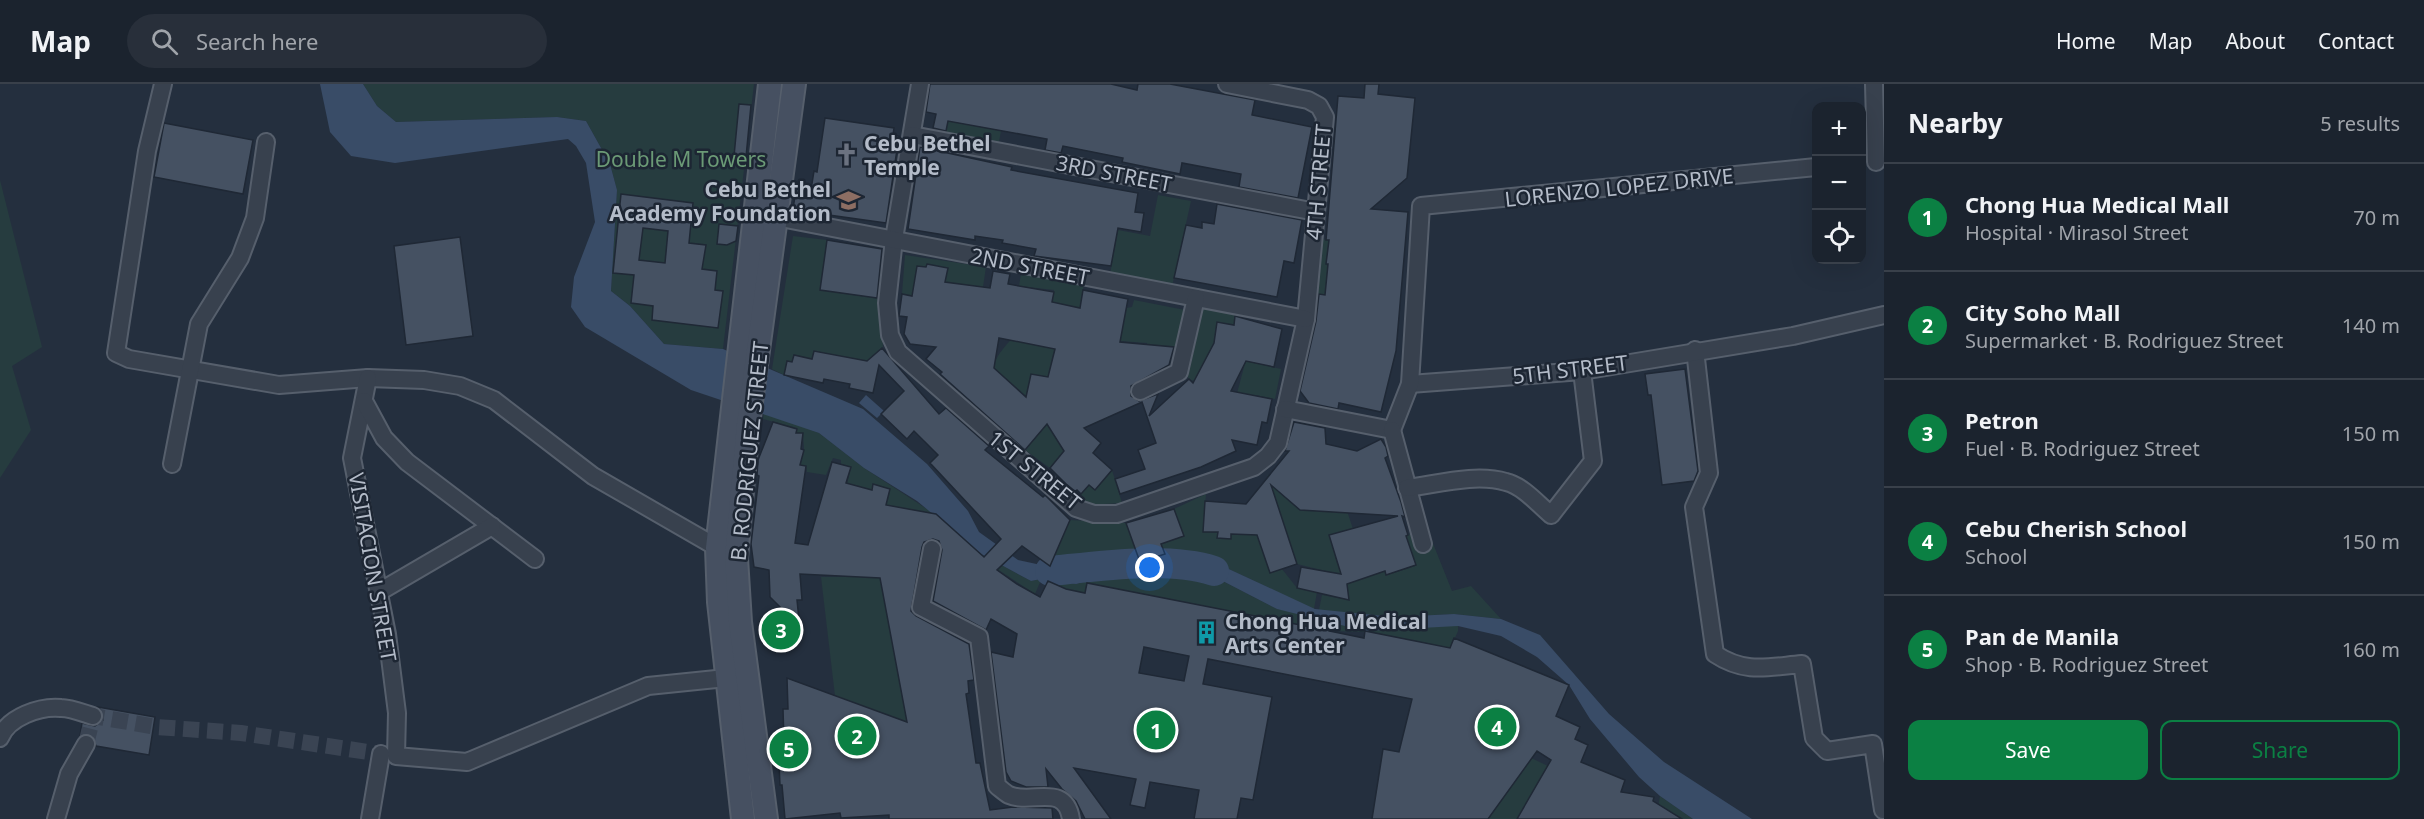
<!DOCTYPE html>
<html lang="en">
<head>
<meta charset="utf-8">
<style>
  body { margin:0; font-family:"Noto Sans",sans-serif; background:#282f3a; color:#f1f3f6 }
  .controls { position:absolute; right:18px; top:18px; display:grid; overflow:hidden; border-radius:12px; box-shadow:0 6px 24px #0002 }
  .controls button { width:54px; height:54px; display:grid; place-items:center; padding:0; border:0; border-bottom:2px solid #39404a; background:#1b232e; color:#f1f3f6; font:30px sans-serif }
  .you { position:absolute; left:1150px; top:484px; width:21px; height:21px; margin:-15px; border:4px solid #fff; border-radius:50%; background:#1a73e8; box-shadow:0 0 0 9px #1a73e833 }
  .badge { display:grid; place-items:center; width:39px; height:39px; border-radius:50%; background:#0b8043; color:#fff; font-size:20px; font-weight:700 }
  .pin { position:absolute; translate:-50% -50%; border:3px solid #fff; box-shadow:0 2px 6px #0006 }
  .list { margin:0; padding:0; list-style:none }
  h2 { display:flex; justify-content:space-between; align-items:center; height:78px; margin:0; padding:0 24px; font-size:26px }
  h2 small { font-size:20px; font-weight:400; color:#a0a4aa }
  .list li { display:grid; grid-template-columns:39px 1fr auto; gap:18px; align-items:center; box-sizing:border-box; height:108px; padding:0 24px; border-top:2px solid #39404a }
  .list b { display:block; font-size:22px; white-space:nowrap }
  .list p { margin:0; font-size:20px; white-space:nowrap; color:#a0a4aa }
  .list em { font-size:20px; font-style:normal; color:#a0a4aa }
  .actions { display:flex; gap:12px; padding:18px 24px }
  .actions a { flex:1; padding:14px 0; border:2px solid #0b8043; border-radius:12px; text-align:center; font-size:21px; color:#0b8043 }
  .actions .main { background:#0b8043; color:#fff }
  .icon { flex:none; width:33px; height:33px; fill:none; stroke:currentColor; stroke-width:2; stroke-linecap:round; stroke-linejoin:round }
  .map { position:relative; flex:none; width:1884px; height:735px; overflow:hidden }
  header { display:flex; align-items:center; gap:36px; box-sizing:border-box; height:84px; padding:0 30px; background:#1b232e; border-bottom:2px solid #39404a }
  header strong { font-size:28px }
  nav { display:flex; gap:33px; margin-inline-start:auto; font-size:21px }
  .search { width:420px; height:54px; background:#282f3a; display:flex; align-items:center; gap:15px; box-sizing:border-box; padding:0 21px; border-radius:33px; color:#a0a4aa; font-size:22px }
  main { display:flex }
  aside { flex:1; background:#1b232e }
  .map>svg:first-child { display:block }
</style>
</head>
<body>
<header>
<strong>Map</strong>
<div class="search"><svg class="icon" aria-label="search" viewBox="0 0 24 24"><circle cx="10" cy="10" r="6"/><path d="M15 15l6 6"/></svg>Search here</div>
<nav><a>Home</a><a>Map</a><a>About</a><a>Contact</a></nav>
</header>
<main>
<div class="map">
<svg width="1884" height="735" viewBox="0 0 1884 735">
  <rect width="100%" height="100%" fill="#242f3e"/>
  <g fill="#263c3f">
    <polygon points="363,0 754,0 723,265 664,260 630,222 611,207 617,106 610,80 586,37 557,33 396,38 377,22"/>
    <polygon points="948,37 1001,47 998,63 945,52"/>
    <polygon points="0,96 42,263 12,282 31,346 0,394"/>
    <polygon points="1158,111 1191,117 1171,207 1109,196 1118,146 1150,152"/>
    <polygon points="793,152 827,156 820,206 880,215 883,263 867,277 814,267 812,278 794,271 792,278 787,278 784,291 772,285"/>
    <polygon points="1320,155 1329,156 1326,179 1338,213 1316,210"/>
    <polygon points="905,171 986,183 983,203 968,201 967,208 935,215 902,210"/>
    <path d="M1021,190L1084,200L1071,276L1048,293L1031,290L1026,312L993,283C1005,248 1049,235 1054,206L1019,202Z"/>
    <polygon points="1134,216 1185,226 1176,263 1147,262 1147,259 1120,257 1126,224 1132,223"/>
    <polygon points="1203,224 1235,231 1234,241 1217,239 1214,259 1194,297 1189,295 1186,290 1190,284"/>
    <polygon points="1247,272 1250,278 1281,285 1275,315 1255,311 1254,317 1236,313"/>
    <polygon points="764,328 819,349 864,384 933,429 885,423 890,405 874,400 872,406 847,400 851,383 841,380 841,376 833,374 826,391 807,388 806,382 800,381 804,366 803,349 796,349 797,344 763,335"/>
    <polygon points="1047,340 1064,367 1050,384 1025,366"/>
    <polygon points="1112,386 1122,419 1086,421 1078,413 1089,401 1095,406"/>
    <polygon points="1267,390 1279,408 1300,426 1345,421 1353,445 1330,451 1337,479 1367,493 1385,487 1387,491 1415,482 1406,452 1426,442 1452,507 1471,502 1501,535 1454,530 1394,533 1319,526 1322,511 1349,516 1346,492 1297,480"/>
    <polygon points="1206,410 1203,448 1257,450 1270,489 1282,485 1297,504 1317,508 1314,525 1218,480 1188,481 1140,478 1050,482 1070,436 1126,439 1140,478 1164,470 1161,460 1183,452 1174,425"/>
    <polygon points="981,470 1031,497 1046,494 1076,500 1121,487 1213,492 1277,525 1458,542 1458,547 1441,587 1432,560 1369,548 1329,547 1087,499 1085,509 1069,507 1041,496 1035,510 979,473"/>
    <polygon points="881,492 907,638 835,612 821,493"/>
    <polygon points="1527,672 1548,682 1517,735 1488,735 1523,687"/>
    <polygon points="1660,712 1693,735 1656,735"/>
  </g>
  <g fill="#394c67">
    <polygon points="320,0 363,0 377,22 396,38 557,33 586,37 610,80 617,106 611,207 630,222 664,260 723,265 863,325 927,380 968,427 979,448 1018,476 1055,484 1218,480 1315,525 1394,533 1454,530 1501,535 1540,551 1609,630 1664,678 1752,735 1693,735 1660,712 1639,693 1590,635 1569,601 1537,573 1501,552 1458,542 1365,547 1277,525 1213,492 1121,487 1076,500 1046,494 1031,497 981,470 917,417 864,384 819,349 691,306 585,243 571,223 574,193 595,138 586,79 576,62 568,55 395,79 351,72 330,48"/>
    <polygon points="866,311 884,327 877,334 859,319"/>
  </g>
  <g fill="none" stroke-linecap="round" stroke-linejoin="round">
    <path stroke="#394c67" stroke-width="30" d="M1050,487C1100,482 1167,472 1214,487"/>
  </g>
  <g fill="#455162" stroke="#1f2835" stroke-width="1.5" fill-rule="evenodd">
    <polygon points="930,0 1111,0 1137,6 1138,0 1170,0 1255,16 1252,31 1312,43 1298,114 1239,103 1241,90 1182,79 1180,90 1122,78 1123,74 1063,62 1061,69 1045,66 1047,55 948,37 946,47 933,44 936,30 926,28"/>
    <polygon points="1365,0 1379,0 1378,10 1415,14 1407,94 1371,125 1408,128 1396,267 1381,328 1339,319 1338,325 1309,319 1300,307 1316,237 1319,210 1325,211 1328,180 1326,180 1329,156 1326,156 1338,12 1364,14"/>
    <polygon points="739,20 751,21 746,73 734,72"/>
    <polygon points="825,34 894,44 893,51 899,52 886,139 793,126 796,104 811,106 814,87 817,88"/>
    <polygon points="164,39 253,56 243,110 154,93"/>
    <polygon points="920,63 1012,83 1011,86 1138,109 1135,128 1144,129 1141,148 1118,144 1111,182 1034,172 1036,165 1002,159 1003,156 975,152 975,156 908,145"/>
    <path d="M621,110L693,119L689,159L706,161L702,185L717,187L715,206L723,207L718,244L652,236L653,222L631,219L634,191L613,189ZM643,144L668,147L665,179L639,176Z"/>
    <polygon points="1217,120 1302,136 1294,179 1284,177 1277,213 1174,194 1186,141 1202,144 1202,138 1214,140"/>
    <polygon points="719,140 738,142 736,157 727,161 717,160"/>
    <polygon points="460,153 473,252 406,261 394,162"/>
    <polygon points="827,156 882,165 877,214 820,206"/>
    <path d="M927,180L948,184L945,198L990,204L993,187L1010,190L1008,200L1054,208L1052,218L1080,224L1083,206L1128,215L1120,258L1174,263L1169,281L1131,302V312L1139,317L1158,310L1149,332L1189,295L1193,299L1214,259L1217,238L1234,241L1235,232L1282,245L1274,283L1246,277L1231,307L1272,315L1267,339L1262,338L1257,361L1232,356L1236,367L1201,383L1120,410L1115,395L1145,385L1138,366L1156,359L1142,318L1084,344L1101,359L1093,369L1112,386L1095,406L1089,401L1081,410L1077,406L1074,408L1050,384L1064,367L1047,340L1025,366L940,290L942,288L926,275L936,263L910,260L904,250L907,233L899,232L902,210L912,212L917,182L926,183ZM999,254L1055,265L1048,293L1031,290L1026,313L994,284Z"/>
    <path d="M882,264L939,330L946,324L989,362L985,366L1043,413L1045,411L1070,436L1050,482L1022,462L997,486L1017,500L1040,513L1048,497L1066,505L1085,509L1087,499L1311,543L1312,537L1330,540L1329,547L1364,554L1365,547L1450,564L1454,554L1569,601L1556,632L1580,643L1575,655L1588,661L1581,678L1625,696L1621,708L1654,713L1653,717L1682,735H1517L1551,676L1537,667L1488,735H1372L1383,665L1399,668L1412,615L1208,575L1203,600L1272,613L1253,716L1241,714L1237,735H1194L1199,706L1150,698L1145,724L1130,721L1136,695L1074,684L1111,735H1085L1076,717L1062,705L1046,685L1048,703H1026L1011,697L1006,688L991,568L1013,573L1017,550L991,535L986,546L933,517L942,466L939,457L933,455L924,458L922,463L911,527L916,532L969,560L974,596L968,597L969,609L966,610L976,679H980L990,726L1013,723L1052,724L1053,735H889V731L841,734L840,729L785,735L782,701H780L778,658H784L783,625H788L787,594L907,638L880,494L800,490L802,516H797L801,555L763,559L760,538L791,534L770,513L769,486L754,483L751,460L759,392L757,391L758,376L773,338L797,345L796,349H803L801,365L804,366L800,381L806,382L795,459L808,461L832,378L851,383L846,399L872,406L873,400L890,405L886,421L936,430L984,473L1001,455L930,379L938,371L914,347L907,355L881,330L904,307L879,281L873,309L849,304L850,300L824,295L823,299L784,291L787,277L792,278L794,271L812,275L814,267L867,277ZM1144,563L1189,572L1184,597L1139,589Z"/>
    <polygon points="1685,285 1698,387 1694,397 1662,401 1651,311 1648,311 1645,290"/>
    <polygon points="1294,338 1325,344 1326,360 1357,367 1381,355 1386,363 1388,372 1385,374 1401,418 1405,433 1402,432 1408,451 1406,452 1416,481 1386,491 1385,487 1347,500 1349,516 1297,504 1301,483 1341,490 1329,451 1398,432 1300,426 1271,401 1297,480 1270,489 1257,451 1231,450 1231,455 1217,454 1218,448 1203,448 1205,417 1246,420 1289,367 1285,367"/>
    <polygon points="1174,425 1184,452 1161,460 1165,470 1140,478 1126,439"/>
    <polygon points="98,623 155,633 149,671 96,662 92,651 80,652 82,639 95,642 103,636 103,629"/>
  </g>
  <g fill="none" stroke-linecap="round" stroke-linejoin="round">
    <polyline stroke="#3a4453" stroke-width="16" stroke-dasharray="16 8" stroke-linecap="butt" points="86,660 93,632 157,643 241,649 395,672"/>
    <defs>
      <g id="street">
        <polyline points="163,0 147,67 116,269 129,275 279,301 368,294 424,296 460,302 494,316 593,392 725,468"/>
        <polyline points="920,0 894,155 887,219 890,251 898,268 1076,424 1094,430 1117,430 1254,383 1268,372 1278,359 1306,235 1325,33 1319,22 1308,16 1227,0"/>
        <polyline points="1874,0 1876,78"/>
        <polyline points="912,51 1316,128"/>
        <polyline points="765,131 1306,235"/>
        <path d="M1695,266L1709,389L1694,423L1715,570C1745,590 1768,583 1802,580L1814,654L1827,667L1873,660L1883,726"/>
        <polyline points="368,294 352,374 387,550 397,629 396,672 467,678 648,602 726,594"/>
        <polyline points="1410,300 1582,287 1793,252 1884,231"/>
        <polyline points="1140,307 1179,288 1196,214"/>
        <polyline points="364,317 384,354 407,378 535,475"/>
        <polyline points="1285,325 1392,346"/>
        <polyline points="1392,346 1410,300 1421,122 1816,83"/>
        <polyline points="1392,346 1423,460"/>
        <polyline points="172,380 199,240 240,174 255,134 266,58"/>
        <path d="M1407,404C1438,400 1476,389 1506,398C1523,402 1538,420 1551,431L1593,377L1582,287"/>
        <path d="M932,465L921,523L979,553L997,702C1001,705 1005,709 1009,711C1032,721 1065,698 1071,735"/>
        <polyline points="379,508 492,442"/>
        <path d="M0,654C8,633 40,622 61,624C71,624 83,629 93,632"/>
        <polyline points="56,735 69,690 86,660"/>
        <polyline points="370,735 381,670"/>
      </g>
      <g id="secondary">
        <polyline points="743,735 719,518 717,464 770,0"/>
        <polyline points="766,735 740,538 736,474 748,340 794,0"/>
      </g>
    </defs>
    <use href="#street" stroke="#565f6c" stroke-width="20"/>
    <use href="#secondary" stroke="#565f6c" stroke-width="26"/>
    <use href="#street" stroke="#38414e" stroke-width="16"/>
    <use href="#secondary" stroke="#465061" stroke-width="22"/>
  </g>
  <defs>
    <symbol id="church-bare" viewBox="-9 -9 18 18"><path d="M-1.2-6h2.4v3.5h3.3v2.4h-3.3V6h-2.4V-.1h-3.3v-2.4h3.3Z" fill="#6b7280" stroke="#1d2633" stroke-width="2.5" paint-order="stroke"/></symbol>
    <symbol id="school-bare" viewBox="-9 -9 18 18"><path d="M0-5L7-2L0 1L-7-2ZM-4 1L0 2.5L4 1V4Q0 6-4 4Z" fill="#8d6e63" stroke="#1d2633" stroke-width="2.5" paint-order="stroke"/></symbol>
    <symbol id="building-bare" viewBox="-9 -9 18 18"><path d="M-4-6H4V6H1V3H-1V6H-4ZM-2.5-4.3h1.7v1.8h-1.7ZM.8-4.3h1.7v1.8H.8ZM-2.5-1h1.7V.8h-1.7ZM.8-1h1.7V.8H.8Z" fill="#0f9aa8" stroke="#1d2633" stroke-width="2.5" paint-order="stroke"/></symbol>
  </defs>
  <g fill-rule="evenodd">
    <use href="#church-bare" x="830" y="54" width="33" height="33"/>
    <use href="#school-bare" x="832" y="100" width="33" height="33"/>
    <use href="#building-bare" x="1190" y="532" width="33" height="33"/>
  </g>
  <g text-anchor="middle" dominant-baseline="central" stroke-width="5" stroke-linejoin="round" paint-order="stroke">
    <g font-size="21" font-weight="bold" fill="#b4bcc9" stroke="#1d2633" text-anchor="start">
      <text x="864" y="59">Cebu Bethel<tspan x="864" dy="24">Temple</tspan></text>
      <text x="831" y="105" text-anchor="end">Cebu Bethel<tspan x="831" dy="24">Academy Foundation</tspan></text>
      <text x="1225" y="537">Chong Hua Medical<tspan x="1225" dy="24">Arts Center</tspan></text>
    </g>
    <g font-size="21" fill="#6b9a76" stroke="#1d2633">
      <text x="681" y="75">Double M Towers</text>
    </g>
    <g font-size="21" fill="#b4bcc9" stroke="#1d2633">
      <text transform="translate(1114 89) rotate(11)">3RD STREET</text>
      <text transform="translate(1318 98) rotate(-85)">4TH STREET</text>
      <text transform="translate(1619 103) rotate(-6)">LORENZO LOPEZ DRIVE</text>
      <text transform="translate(1030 182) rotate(11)">2ND STREET</text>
      <text transform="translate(1570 285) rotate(-7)">5TH STREET</text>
      <text transform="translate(749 367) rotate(-84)">B. RODRIGUEZ STREET</text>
      <text transform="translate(1035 386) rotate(39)">1ST STREET</text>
      <text transform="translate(373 483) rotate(80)">VISITACION STREET</text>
    </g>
  </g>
</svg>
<div class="controls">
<button>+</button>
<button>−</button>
<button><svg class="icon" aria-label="locate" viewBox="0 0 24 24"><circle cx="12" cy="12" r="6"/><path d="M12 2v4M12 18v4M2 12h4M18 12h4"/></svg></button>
</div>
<div class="you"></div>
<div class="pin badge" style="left:1156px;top:646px">1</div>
<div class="pin badge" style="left:857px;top:652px">2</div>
<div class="pin badge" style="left:781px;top:546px">3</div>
<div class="pin badge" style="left:1497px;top:643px">4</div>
<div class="pin badge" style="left:789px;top:665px">5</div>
</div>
<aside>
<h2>Nearby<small>5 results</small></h2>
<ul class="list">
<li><span class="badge">1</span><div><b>Chong Hua Medical Mall</b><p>Hospital · Mirasol Street</p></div><em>70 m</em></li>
<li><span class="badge">2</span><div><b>City Soho Mall</b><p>Supermarket · B. Rodriguez Street</p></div><em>140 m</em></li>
<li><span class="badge">3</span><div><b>Petron</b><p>Fuel · B. Rodriguez Street</p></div><em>150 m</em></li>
<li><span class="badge">4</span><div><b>Cebu Cherish School</b><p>School</p></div><em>150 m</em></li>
<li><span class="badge">5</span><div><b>Pan de Manila</b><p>Shop · B. Rodriguez Street</p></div><em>160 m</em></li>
</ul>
<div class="actions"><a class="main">Save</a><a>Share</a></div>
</aside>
</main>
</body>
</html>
